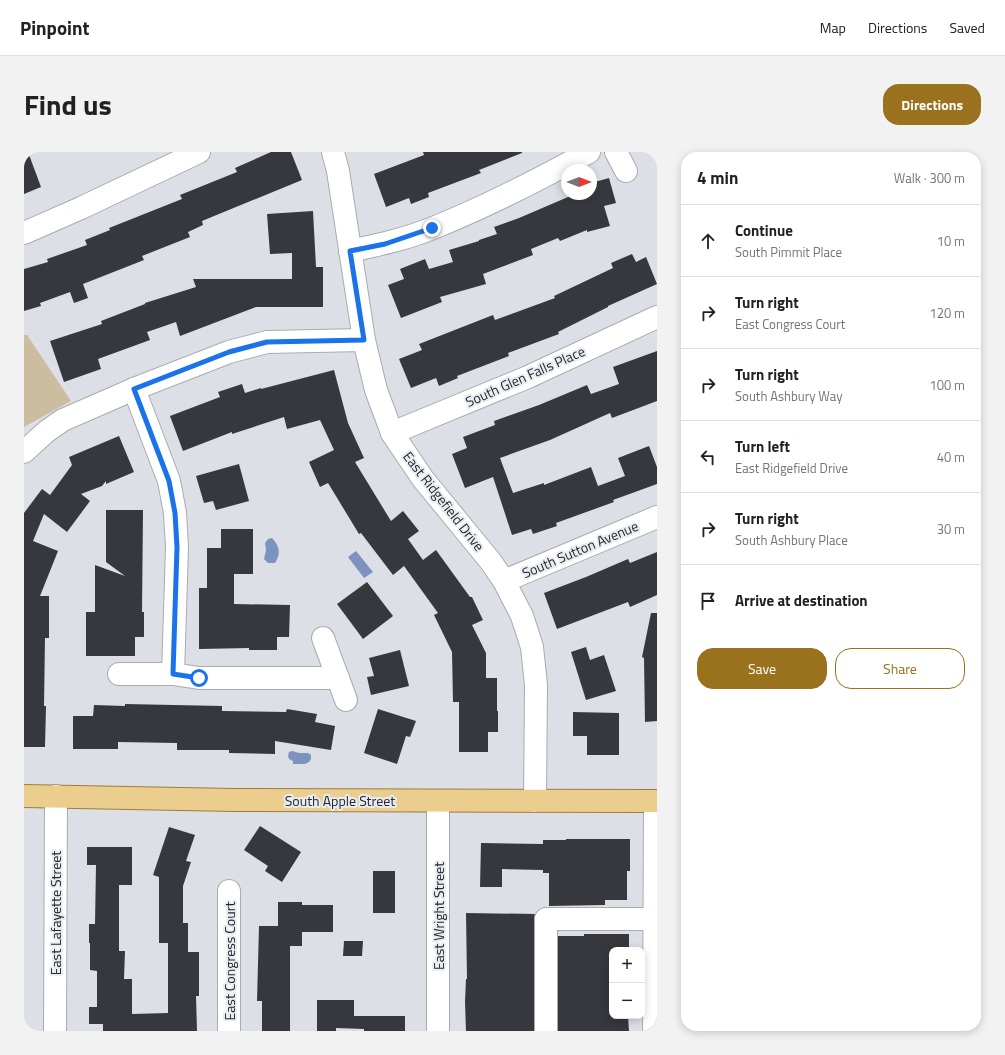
<!DOCTYPE html>
<html lang="en">
<head>
<meta charset="utf-8">
<style>
  body { margin:0; font-family:"Titillium Web",sans-serif; background:#f2f2f2; color:#202124 }
  .controls { position:absolute; right:12px; bottom:12px; display:grid; overflow:hidden; border-radius:8px; box-shadow:0 2px 10px #0003 }
  .controls button { width:36px; height:36px; display:grid; place-items:center; padding:0; border:0; border-bottom:1px solid #e0e0e0; background:#fff; color:#202124; font:20px sans-serif }
  .compass { position:absolute; left:537px; top:12px; width:36px; height:36px; border-radius:50%; background:#fff; box-shadow:0 2px 10px #0003; rotate:90deg }
  .stop { position:absolute; width:12px; height:12px; margin:-9px; border:3px solid #1a73e8; border-radius:50%; background:#fff }
  .stop.end { background:#1a73e8; border-color:#fff; box-shadow:0 1px 4px #0008 }
  .list { margin:0; padding:0; list-style:none }
  h2 { display:flex; justify-content:space-between; align-items:center; height:52px; margin:0; padding:0 16px; font-size:17px }
  h2 small { font-size:13px; font-weight:400; color:#757577 }
  .list li { display:grid; grid-template-columns:26px 1fr auto; gap:12px; align-items:center; box-sizing:border-box; height:72px; padding:0 16px; border-top:1px solid #e0e0e0 }
  .list b { display:block; font-size:15px; white-space:nowrap }
  .list p { margin:0; font-size:13px; white-space:nowrap; color:#757577 }
  .list em { font-size:13px; font-style:normal; color:#757577 }
  .actions { display:flex; gap:8px; padding:12px 16px }
  .actions a { flex:1; padding:9px 0; border:1px solid #9a721e; border-radius:16px; text-align:center; font-size:14px; color:#9a721e }
  .actions .main { background:#9a721e; color:#fff }
  .icon { flex:none; width:22px; height:22px; fill:none; stroke:currentColor; stroke-width:2; stroke-linecap:round; stroke-linejoin:round }
  .map { position:relative; flex:none; width:633px; height:879px; overflow:hidden; border-radius:16px }
  header { display:flex; align-items:center; gap:24px; box-sizing:border-box; height:56px; padding:0 20px; background:#fff; border-bottom:1px solid #e0e0e0 }
  header strong { font-size:19px }
  nav { display:flex; gap:22px; margin-inline-start:auto; font-size:14px }
  .intro { display:flex; align-items:center; justify-content:space-between; box-sizing:border-box; height:96px; padding:0 24px }
  h1 { margin:0; font-size:28px }
  .button { padding:10px 18px; border-radius:16px; background:#9a721e; color:#fff; font-size:14px; font-weight:700 }
  main { display:flex; gap:24px; padding:0 24px }
  aside { flex:1; background:#fff; border-radius:16px; box-shadow:0 2px 10px #0003 }
  .map>svg:first-child { display:block }
</style>
</head>
<body>
<header>
<strong>Pinpoint</strong>
<nav><a>Map</a><a>Directions</a><a>Saved</a></nav>
</header>
<div class="intro"><h1>Find us</h1><a class="button">Directions</a></div>
<main>
<div class="map">
<svg width="633" height="879" viewBox="0 0 633 879">
  <rect width="100%" height="100%" fill="#dcdfe5"/>
  <polygon fill="#cdbda0" points="0,183 3,183 47,249 0,275"/>
  <g fill="#7d92bf">
    <path d="M248,386C256,395 257,401 251,411H244L240,407L242,398L241,391L244,387Z"/>
    <polygon points="332,399 349,420 340,426 324,405"/>
    <polygon points="268,599 275,601 284,601 287,603 287,607 285,610 281,612 269,612 269,609 265,607 264,604 265,600"/>
  </g>
  <g fill="#36383d">
    <polygon points="0,0 4,0 17,35 0,42"/>
    <polygon points="247,0 267,0 278,28 178,69 179,73 164,80 166,85 118,104 120,108 59,132 64,146 50,151 46,140 16,151 17,154 0,159 0,117 24,110 23,107 63,93 61,88 86,78 85,76 158,47 156,43 213,20 211,16"/>
    <polygon points="399,0 498,0 498,1 455,18 457,21 404,41 405,45 387,52 385,46 362,55 350,22 400,3"/>
    <polygon points="585,26 592,51 580,54 586,74 563,80 563,78 536,89 534,86 507,97 509,103 459,122 462,132 416,145 418,150 377,166 364,133 380,127 376,117 401,107 405,117 429,110 425,98 455,89 455,88 473,82 470,75 495,66 551,42 567,42 567,31"/>
    <polygon points="289,59 292,115 299,115 299,155 232,155 156,184 152,170 123,180 126,188 74,207 77,217 40,230 26,189 78,172 77,169 121,152 121,151 172,135 169,127 268,127 268,101 246,102 243,62"/>
    <polygon points="608,102 612,110 622,105 633,132 584,154 584,155 534,180 535,182 484,201 485,204 433,224 434,226 415,234 412,226 387,236 375,207 398,198 395,192 469,163 471,168 531,146 530,144 589,116 587,111"/>
    <polygon points="633,199 633,249 588,266 586,261 526,288 476,306 489,341 520,331 520,333 567,315 574,334 601,324 594,306 625,294 633,315 633,332 589,348 590,350 532,371 533,374 509,382 507,377 488,383 469,325 441,336 428,302 443,296 439,285 471,273 470,269 515,253 563,233 567,242 595,232 589,215"/>
    <polygon points="310,218 324,271 340,306 331,310 367,369 379,359 395,379 384,387 399,408 412,398 446,445 448,445 459,468 448,473 462,501 462,526 473,526 473,559 474,559 474,580 464,580 464,600 435,600 435,550 429,550 428,500 410,463 414,461 380,414 369,423 337,381 335,382 304,331 296,335 285,310 310,298 296,268 263,277 260,265 208,282 208,280 159,299 146,264 196,245 194,240 218,232 221,241 237,236 237,237"/>
    <polygon points="95,284 110,320 82,332 82,329 78,334 57,342 66,349 43,380 20,362 9,389 34,399 16,444 25,444 25,486 21,486 20,554 22,554 21,595 0,595 0,361 18,337 26,343 48,313 45,305"/>
    <polygon points="215,312 225,349 192,358 189,349 180,351 172,324"/>
    <polygon points="82,358 119,358 118,460 120,460 120,485 111,485 111,504 62,504 62,460 71,460 71,413 101,424 82,410"/>
    <polygon points="197,377 229,377 229,422 210,422 210,452 266,453 265,485 253,485 253,498 225,498 225,496 175,497 175,436 183,436 183,396 197,396"/>
    <polygon points="633,400 633,443 606,455 604,450 533,477 520,441 562,425 604,407 606,411"/>
    <polygon points="343,430 369,464 339,487 313,452"/>
    <polygon points="627,461 633,461 633,569 621,570 620,506 618,505"/>
    <polygon points="562,495 566,508 580,503 592,539 562,548 547,500"/>
    <polygon points="376,498 385,534 347,543 343,525 350,524 345,506"/>
    <polygon points="101,552 198,554 198,559 262,560 263,557 293,562 291,570 311,574 307,598 251,589 251,602 205,601 205,598 153,598 153,591 94,590 94,597 49,597 49,564 69,564 70,553 101,554"/>
    <polygon points="354,557 392,569 386,585 382,584 373,612 340,601"/>
    <polygon points="549,560 595,561 595,603 563,603 563,584 549,584"/>
    <polygon points="236,674 277,700 258,730 241,719 244,714 220,698"/>
    <polygon points="145,675 171,683 162,709 167,710 159,734 159,771 164,771 164,800 175,800 175,844 172,844 173,879 79,879 79,872 65,872 65,855 73,855 73,819 66,818 66,791 65,791 65,772 71,772 72,713 63,713 63,695 108,695 108,733 95,733 95,799 101,799 100,827 108,827 108,862 144,861 144,791 135,791 135,725 129,723"/>
    <polygon points="542,687 606,687 606,719 603,719 603,748 581,748 581,753 525,754 525,721 519,721 519,718 478,717 478,735 456,735 457,691 519,692 519,688 542,688"/>
    <rect x="349" y="719" width="22" height="42"/>
    <polygon points="254,750 278,750 278,753 309,753 309,780 278,780 278,794 266,794 266,879 238,879 238,849 233,849 235,774 254,774"/>
    <polygon points="442,761 511,762 510,767 510,879 442,879 441,850 442,827 443,827"/>
    <polygon points="560,782 605,782 605,798 588,798 588,864 604,864 605,879 534,879 534,784 560,784"/>
    <polygon points="320,789 339,789 338,804 319,804"/>
    <polygon points="293,848 330,848 330,864 381,864 381,879 340,879 340,877 312,876 312,879 293,879"/>
  </g>
  <g fill="none" stroke-linecap="round" stroke-linejoin="round">
    <defs>
      <g id="minor">
        <polyline points="309,0 314,19 340,188 352,238 368,281 399,327 467,410 480,429 498,464 508,495 512,533 511,649"/>
        <polyline points="592,0 602,19"/>
        <polyline points="0,81 57,56 175,0"/>
        <path d="M326,99C354,93 382,87 409,76C462,55 514,28 565,0"/>
        <polyline points="110,237 145,329 151,361 153,395 149,522"/>
        <polyline points="368,281 504,225 633,165"/>
        <polyline points="0,300 23,279 39,268 110,237 205,200 243,190 340,188"/>
        <polyline points="480,429 633,365"/>
        <polyline points="299,486 322,548"/>
        <polyline points="95,522 149,522 175,526 314,526"/>
        <polyline points="31,879 32,644"/>
        <polyline points="205,879 205,739"/>
        <polyline points="414,879 414,649"/>
        <polyline points="522,879 522,767 631,767"/>
        <polyline points="630,879 631,649"/>
      </g>
      <polyline id="major" points="0,644 210,648 633,649"/>
    </defs>
    <use href="#minor" stroke="#a9abb1" stroke-width="24"/>
    <use href="#major" stroke="#9e7d3a" stroke-width="24"/>
    <use href="#minor" stroke="#fff" stroke-width="22"/>
    <use href="#major" stroke="#ebcd8e" stroke-width="22"/>
  </g>
  <g fill="none" stroke-linecap="round" stroke-linejoin="round">
    <polyline stroke="#1a73e8" stroke-width="5" points="175,526 149,522 153,395 151,361 145,329 110,237 205,200 243,190 340,188 326,99 361,92 408,76"/>
  </g>
  <g text-anchor="middle" dominant-baseline="central" stroke-width="4" stroke-linejoin="round" paint-order="stroke">
    <g font-size="14" fill="#26282a" stroke="#e9ecf2">
      <text transform="translate(501 224) rotate(-24)">South Glen Falls Place</text>
      <text transform="translate(420 349) rotate(52)">East Ridgefield Drive</text>
      <text transform="translate(556 397) rotate(-23)">South Sutton Avenue</text>
      <text x="316" y="648">South Apple Street</text>
      <text transform="translate(31 761) rotate(-90)">East Lafayette Street</text>
      <text transform="translate(414 764) rotate(-90)">East Wright Street</text>
      <text transform="translate(205 809) rotate(-90)">East Congress Court</text>
    </g>
  </g>
</svg>
<div class="controls">
<button>+</button>
<button>−</button>
</div>
<svg class="compass" viewBox="-18 -18 36 36"><path d="M0-13l5 13h-10z" fill="#e53935"/><path d="M0 13l5-13h-10z" fill="#757577"/></svg>
<div class="stop" style="left:175px;top:526px"></div>
<div class="stop end" style="left:408px;top:76px"></div>
</div>
<aside>
<h2>4 min<small>Walk · 300 m</small></h2>
<ul class="list">
<li><svg class="icon" aria-label="ahead" viewBox="0 0 24 24"><path d="M12 20V5M6 11l6-6 6 6"/></svg><div><b>Continue</b><p>South Pimmit Place</p></div><em>10 m</em></li>
<li><svg class="icon" aria-label="right" viewBox="0 0 24 24"><path d="M7 20v-9h11M14 6l5 5-5 5"/></svg><div><b>Turn right</b><p>East Congress Court</p></div><em>120 m</em></li>
<li><svg class="icon" aria-label="right" viewBox="0 0 24 24"><path d="M7 20v-9h11M14 6l5 5-5 5"/></svg><div><b>Turn right</b><p>South Ashbury Way</p></div><em>100 m</em></li>
<li><svg class="icon" aria-label="left" viewBox="0 0 24 24"><path d="M17 20v-9H6M10 6l-5 5 5 5"/></svg><div><b>Turn left</b><p>East Ridgefield Drive</p></div><em>40 m</em></li>
<li><svg class="icon" aria-label="right" viewBox="0 0 24 24"><path d="M7 20v-9h11M14 6l5 5-5 5"/></svg><div><b>Turn right</b><p>South Ashbury Place</p></div><em>30 m</em></li>
<li><svg class="icon" aria-label="arrive" viewBox="0 0 24 24"><path d="M6 21V4h12l-3 4 3 4H6"/></svg><div><b>Arrive at destination</b></div></li>
</ul>
<div class="actions"><a class="main">Save</a><a>Share</a></div>
</aside>
</main>
</body>
</html>
